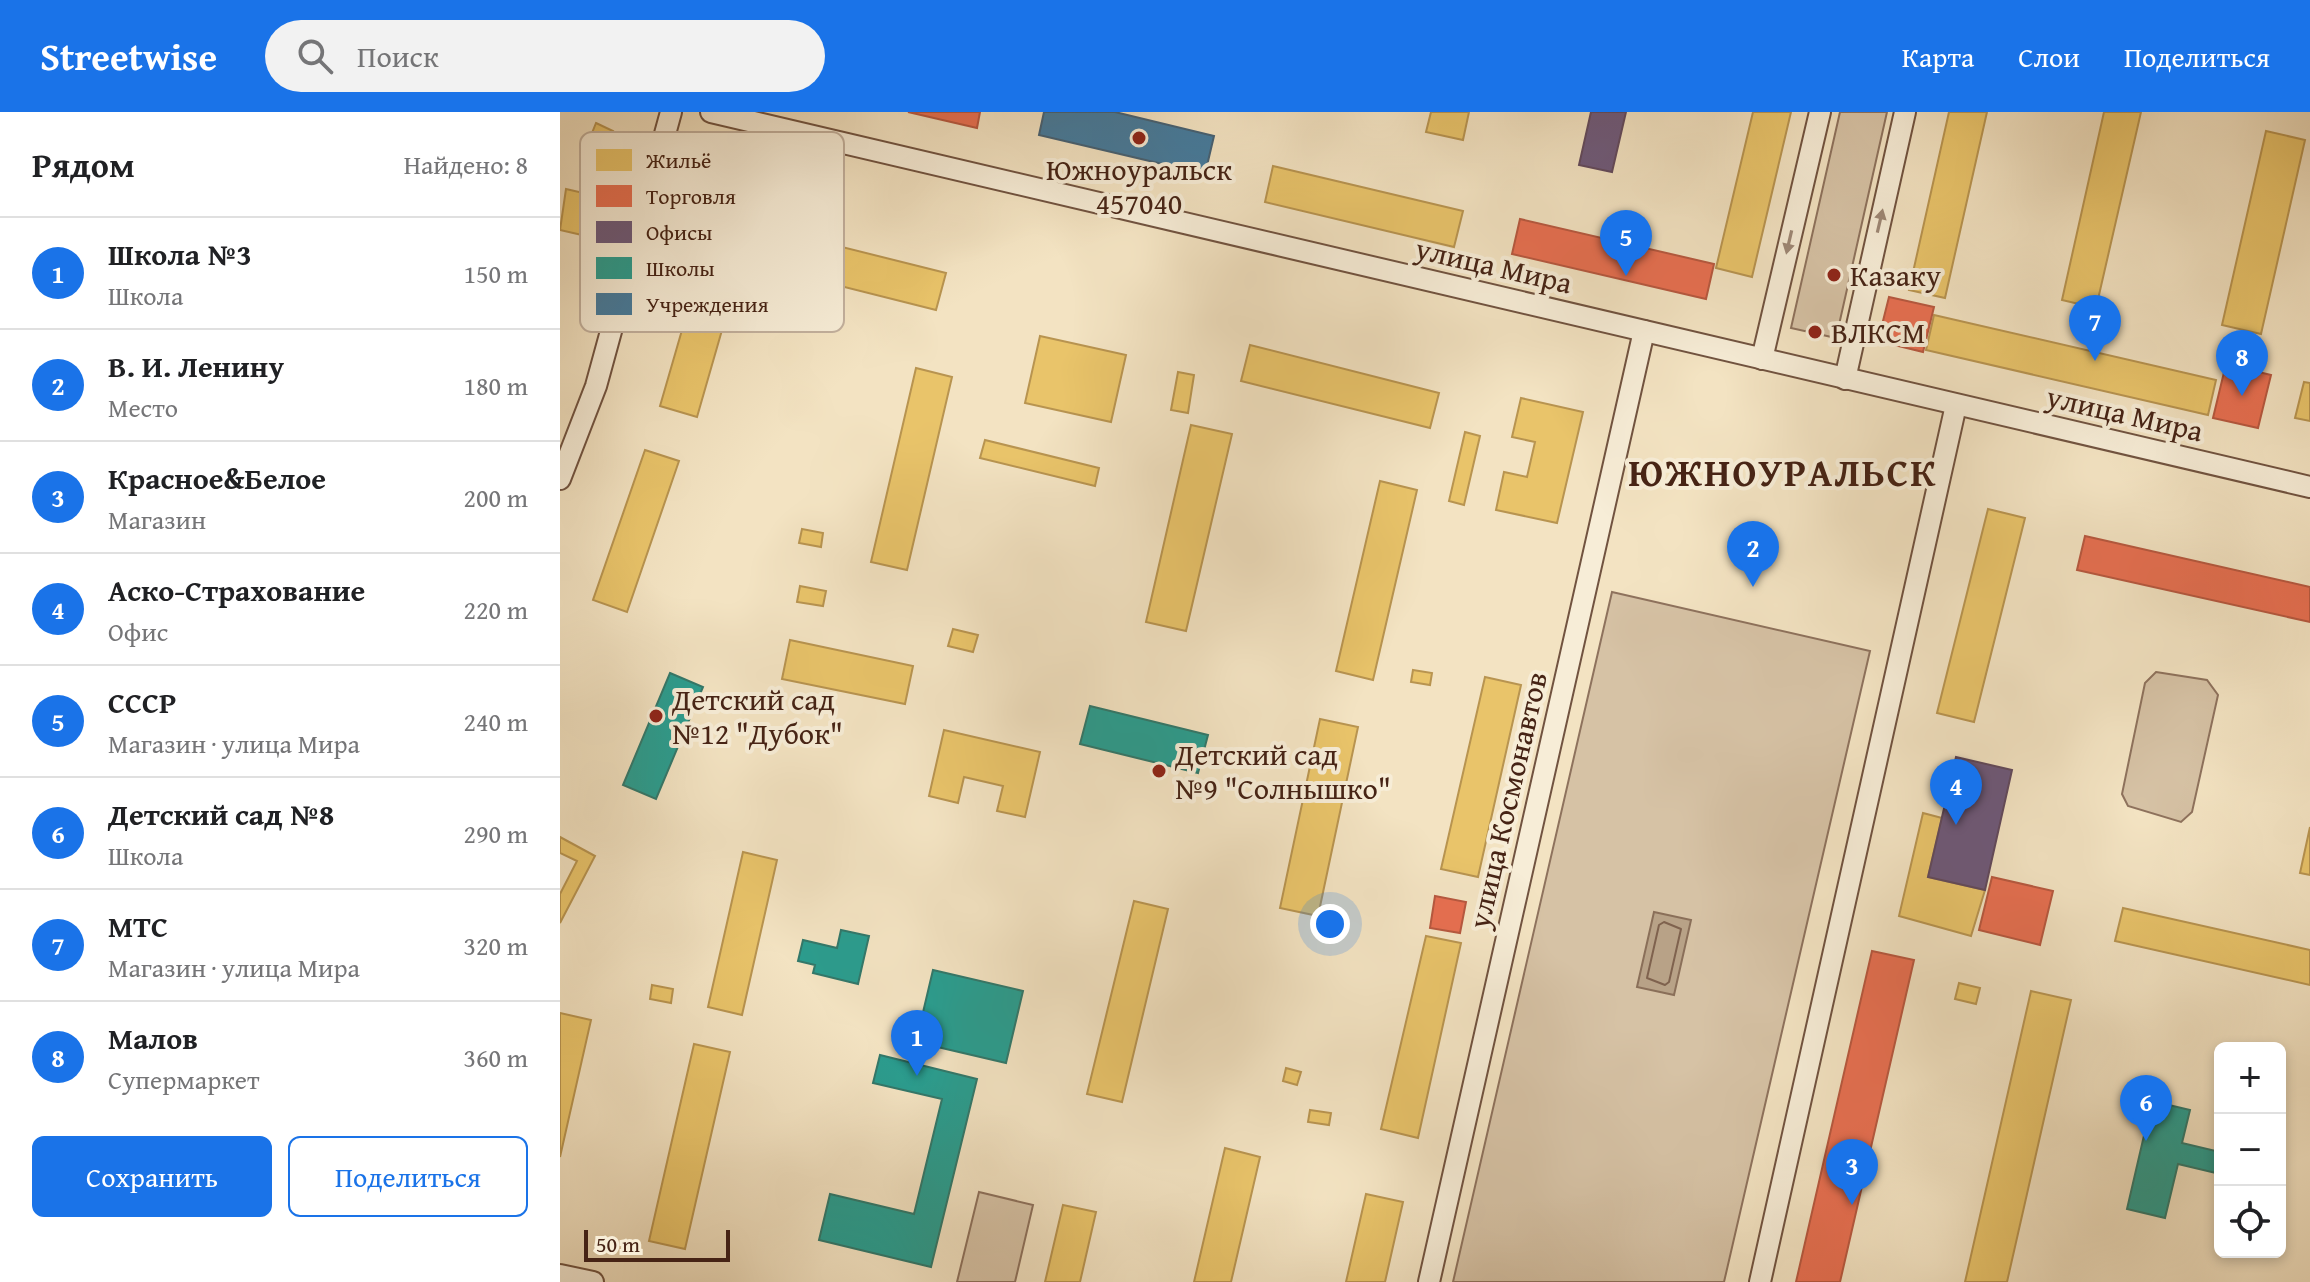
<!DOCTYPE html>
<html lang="ru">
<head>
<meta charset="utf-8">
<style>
  body { margin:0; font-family:"Gentium Book Plus",serif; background:#f2f2f2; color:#202124 }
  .controls { position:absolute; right:24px; bottom:24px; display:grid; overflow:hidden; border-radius:12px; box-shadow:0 4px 12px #0003 }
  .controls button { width:72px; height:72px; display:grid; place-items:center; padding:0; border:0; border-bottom:2px solid #e0e0e0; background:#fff; color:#202124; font:40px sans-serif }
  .scale { position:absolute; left:24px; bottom:20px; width:146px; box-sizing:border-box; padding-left:8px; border:4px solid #462315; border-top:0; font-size:22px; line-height:28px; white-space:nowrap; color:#462315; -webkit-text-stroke:6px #f7edd7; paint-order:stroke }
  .you { position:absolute; left:770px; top:812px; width:28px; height:28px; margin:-20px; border:6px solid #fff; border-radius:50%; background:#1a73e8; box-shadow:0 0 0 12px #1a73e833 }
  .badge { display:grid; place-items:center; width:52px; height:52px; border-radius:50%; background:#1a73e8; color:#fff; font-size:26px; font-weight:700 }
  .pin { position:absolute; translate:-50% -66px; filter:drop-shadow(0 2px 4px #0008) }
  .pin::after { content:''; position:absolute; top:42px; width:28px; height:24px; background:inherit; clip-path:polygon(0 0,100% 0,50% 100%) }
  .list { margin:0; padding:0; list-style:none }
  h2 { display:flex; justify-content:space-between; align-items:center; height:104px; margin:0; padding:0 32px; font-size:34px }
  h2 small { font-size:26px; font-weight:400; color:#757577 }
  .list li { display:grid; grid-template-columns:52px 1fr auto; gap:24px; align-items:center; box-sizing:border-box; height:112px; padding:0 32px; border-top:2px solid #e0e0e0 }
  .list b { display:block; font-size:30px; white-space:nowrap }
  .list p { margin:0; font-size:26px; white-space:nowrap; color:#757577 }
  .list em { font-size:26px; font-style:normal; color:#757577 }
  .actions { display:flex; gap:16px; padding:24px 32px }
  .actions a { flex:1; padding:18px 0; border:2px solid #1a73e8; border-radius:12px; text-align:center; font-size:28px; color:#1a73e8 }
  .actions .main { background:#1a73e8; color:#fff }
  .icon { flex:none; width:44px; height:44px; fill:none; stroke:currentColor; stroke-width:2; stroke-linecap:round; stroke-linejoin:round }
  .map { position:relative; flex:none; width:1750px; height:1170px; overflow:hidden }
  header { display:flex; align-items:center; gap:48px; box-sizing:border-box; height:112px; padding:0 40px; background:#1a73e8; color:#fff }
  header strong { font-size:38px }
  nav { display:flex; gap:44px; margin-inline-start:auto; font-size:28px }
  .search { width:560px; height:72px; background:#f2f2f2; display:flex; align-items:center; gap:20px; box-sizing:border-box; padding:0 28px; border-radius:44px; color:#757577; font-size:30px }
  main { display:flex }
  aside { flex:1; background:#fff }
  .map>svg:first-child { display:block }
</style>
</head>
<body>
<header>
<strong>Streetwise</strong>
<div class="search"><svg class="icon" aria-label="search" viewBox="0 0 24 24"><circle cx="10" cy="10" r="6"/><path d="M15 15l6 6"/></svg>Поиск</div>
<nav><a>Карта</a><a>Слои</a><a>Поделиться</a></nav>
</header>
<main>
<aside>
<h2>Рядом<small>Найдено: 8</small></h2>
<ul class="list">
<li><span class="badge">1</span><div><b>Школа №3</b><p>Школа</p></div><em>150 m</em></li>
<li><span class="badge">2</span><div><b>В. И. Ленину</b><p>Место</p></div><em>180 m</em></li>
<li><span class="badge">3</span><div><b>Красное&amp;Белое</b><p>Магазин</p></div><em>200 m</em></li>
<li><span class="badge">4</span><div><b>Аско-Страхование</b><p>Офис</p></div><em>220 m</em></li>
<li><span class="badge">5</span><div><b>СССР</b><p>Магазин · улица Мира</p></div><em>240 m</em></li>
<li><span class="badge">6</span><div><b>Детский сад №8</b><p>Школа</p></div><em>290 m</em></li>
<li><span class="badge">7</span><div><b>МТС</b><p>Магазин · улица Мира</p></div><em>320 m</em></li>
<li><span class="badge">8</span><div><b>Малов</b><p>Супермаркет</p></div><em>360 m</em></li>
</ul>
<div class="actions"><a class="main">Сохранить</a><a>Поделиться</a></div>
</aside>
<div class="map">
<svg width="1750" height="1170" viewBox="0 0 1750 1170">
  <rect width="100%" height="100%" fill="#f3e3c2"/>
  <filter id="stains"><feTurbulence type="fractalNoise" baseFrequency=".0025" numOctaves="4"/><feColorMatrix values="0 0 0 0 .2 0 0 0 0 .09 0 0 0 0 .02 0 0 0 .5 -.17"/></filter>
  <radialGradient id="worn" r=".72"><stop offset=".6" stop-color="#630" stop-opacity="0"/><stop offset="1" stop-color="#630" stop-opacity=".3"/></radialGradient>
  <g fill="#d6c2a5" stroke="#8e725d" stroke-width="2">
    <polygon points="1280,0 1327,0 1276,226 1231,216"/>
    <polygon points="1052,480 1310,539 1164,1170 893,1170"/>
    <polygon points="1596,560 1647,568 1658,583 1632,700 1621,710 1568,694 1562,682 1585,571"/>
    <polygon points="419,1080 473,1093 455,1170 397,1170"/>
  </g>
  <polygon fill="#b8a287" stroke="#8a6f59" stroke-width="2" points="1094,800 1131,808 1114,883 1077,875"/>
  <g fill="#e9c46a" stroke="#b89450" stroke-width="2">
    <polygon points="871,0 909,0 903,28 866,20"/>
    <polygon points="1193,0 1231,0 1192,165 1156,156"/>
    <polygon points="1389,0 1427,0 1385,186 1349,178"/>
    <polygon points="1544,0 1581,0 1536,196 1502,188"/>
    <polygon points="36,11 53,19 41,48 24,41"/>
    <polygon points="1706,19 1745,28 1701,222 1662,213"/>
    <polygon points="713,54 903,99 894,135 705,90"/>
    <polygon points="6,77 32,83 22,123 0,118"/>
    <polygon points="198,114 386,161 376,198 189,151"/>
    <polygon points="142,149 179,159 137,305 100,294"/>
    <polygon points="1374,203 1656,268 1648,303 1366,238"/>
    <polygon points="480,224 566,243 551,310 465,291"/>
    <polygon points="690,233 879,281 870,316 681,269"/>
    <polygon points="356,256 392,265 347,458 311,450"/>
    <polygon points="618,260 634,263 628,301 611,298"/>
    <polygon points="1744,270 1750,271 1750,309 1735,306"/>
    <polygon points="961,286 1023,300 997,411 936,398 944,360 967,365 975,330 952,325"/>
    <polygon points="631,313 672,322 626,519 586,510"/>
    <polygon points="905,320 920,324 904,393 889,389"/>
    <polygon points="425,328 539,356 535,374 420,346"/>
    <polygon points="85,338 119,349 67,500 33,488"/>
    <polygon points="820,369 857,378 813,568 776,559"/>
    <polygon points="1428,397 1465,406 1414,610 1377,601"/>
    <polygon points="242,417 263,421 261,435 239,431"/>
    <polygon points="240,474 266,479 263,494 237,490"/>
    <polygon points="393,517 418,523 413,540 388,534"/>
    <polygon points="230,528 353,554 345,592 222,567"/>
    <polygon points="853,558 872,561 870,573 851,570"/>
    <polygon points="925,565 961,573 918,765 881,757"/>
    <polygon points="760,607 798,615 758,804 720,796"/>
    <polygon points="384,618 480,640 465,705 437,699 443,674 404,665 398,691 369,684"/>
    <polygon points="1363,701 1382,706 1368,765 1425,778 1411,824 1339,804"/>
    <polygon points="1750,715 1750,763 1740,761"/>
    <polygon points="0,725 35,744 0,811 0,782 17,749 0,741"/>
    <polygon points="183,740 217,748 182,903 148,895"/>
    <polygon points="574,789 608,797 562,990 527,982"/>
    <polygon points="1563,796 1750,838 1750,873 1555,829"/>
    <polygon points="866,824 901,831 858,1026 821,1017"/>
    <polygon points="1399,871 1420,876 1416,892 1395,887"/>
    <polygon points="92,873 113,877 111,891 90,887"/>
    <polygon points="1471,879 1511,888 1447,1170 1405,1170"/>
    <polygon points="0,901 31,908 0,1045"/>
    <polygon points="134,932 170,940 125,1137 89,1129"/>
    <polygon points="726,956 741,960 737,973 723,969"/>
    <polygon points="750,998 771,1001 769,1013 748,1010"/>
    <polygon points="665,1036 700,1045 671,1170 634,1170"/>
    <polygon points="806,1082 843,1090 825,1170 786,1170"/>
    <polygon points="503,1093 536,1100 520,1170 485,1170"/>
  </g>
  <g fill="#e76f51" stroke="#b7583f" stroke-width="2">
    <polygon points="348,0 420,0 417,16"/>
    <polygon points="960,107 1154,152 1146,187 952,142"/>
    <polygon points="1329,185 1374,195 1363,240 1318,229"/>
    <polygon points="1666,252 1711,263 1698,316 1653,306"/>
    <polygon points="1525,424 1750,475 1750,510 1517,458"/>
    <polygon points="1432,765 1493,779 1480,833 1419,818"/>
    <polygon points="875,784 906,790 900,821 870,816"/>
    <polygon points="1312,839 1354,848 1280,1170 1236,1170"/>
  </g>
  <g fill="#6d597a" stroke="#61495c" stroke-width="2">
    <polygon points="1031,0 1066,0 1052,60 1019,53"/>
    <polygon points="1396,645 1452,658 1425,778 1368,765"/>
  </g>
  <g fill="#2a9d8f" stroke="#32786a" stroke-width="2">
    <polygon points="110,561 143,575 96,687 63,673"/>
    <polygon points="530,594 648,623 638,661 520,632"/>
    <polygon points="281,818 309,824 298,872 253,861 255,853 238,849 243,828 277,836"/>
    <polygon points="373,858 463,879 446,951 356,930"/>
    <polygon points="320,943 417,967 371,1155 259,1128 270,1082 354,1102 382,987 313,971"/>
    <polygon points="1592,989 1630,998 1622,1031 1660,1040 1660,1062 1618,1052 1605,1106 1567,1097"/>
  </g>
  <polygon fill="#457b9d" stroke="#456174" stroke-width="2" points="484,0 555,0 654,24 645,62 479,23"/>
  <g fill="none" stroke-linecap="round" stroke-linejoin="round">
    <polygon stroke="#7f624e" stroke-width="2" points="1104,810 1121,817 1109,870 1105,873 1087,866 1099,813"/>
    <defs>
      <g id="tertiary">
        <polyline points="151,0 1750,375"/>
        <polyline points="1202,247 1260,0"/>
        <polyline points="1285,267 1345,0"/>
        <polyline points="0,367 36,274 111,0"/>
        <polyline points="0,1163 33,1170"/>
        <polyline points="869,1170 1084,219"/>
        <polyline points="1200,1170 1396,293"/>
      </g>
    </defs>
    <use href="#tertiary" stroke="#715340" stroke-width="24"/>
    <use href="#tertiary" stroke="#f7edd7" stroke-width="20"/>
  </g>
  <defs><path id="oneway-solid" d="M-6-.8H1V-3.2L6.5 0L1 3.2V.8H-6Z" transform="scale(2)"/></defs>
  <g fill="#9e8876">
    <use href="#oneway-solid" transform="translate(1320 109) rotate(-77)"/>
    <use href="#oneway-solid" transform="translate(1229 130) rotate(103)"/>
  </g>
  <g fill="#8f2418" stroke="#f7edd7" stroke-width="3">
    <circle cx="579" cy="26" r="8"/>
    <circle cx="1274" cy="163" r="8"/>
    <circle cx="1255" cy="220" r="8"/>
    <circle cx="96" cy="604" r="8"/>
    <circle cx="599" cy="659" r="8"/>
  </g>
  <g text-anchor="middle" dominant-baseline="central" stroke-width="8" stroke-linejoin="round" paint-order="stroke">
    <g font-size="30" fill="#462315" stroke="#f7edd7" text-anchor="start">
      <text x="579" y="57" text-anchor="middle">Южноуральск<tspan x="579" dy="34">457040</tspan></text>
      <text x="1290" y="163">Казаку</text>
      <text x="1271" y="220">ВЛКСМ</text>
      <text x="112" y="587">Детский сад<tspan x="112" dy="34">№12 "Дубок"</tspan></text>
      <text x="615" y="642">Детский сад<tspan x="615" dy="34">№9 "Солнышко"</tspan></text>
    </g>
    <g font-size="30" fill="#462315" stroke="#f7edd7">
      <text transform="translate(934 153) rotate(13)">улица Мира</text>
      <text transform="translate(1565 301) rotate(13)">улица Мира</text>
      <text transform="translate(947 688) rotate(-77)">улица Космонавтов</text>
    </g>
    <g font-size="38" font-weight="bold" letter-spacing="2" fill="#462315" stroke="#f7edd7">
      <text x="1223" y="360">ЮЖНОУРАЛЬСК</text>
    </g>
  </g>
  <rect x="20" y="20" width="264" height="200" rx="12" fill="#f7edd7" stroke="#c2b09d" stroke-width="2"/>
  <rect x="36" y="37" width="36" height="22" fill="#e9c46a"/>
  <rect x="36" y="73" width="36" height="22" fill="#e76f51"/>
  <rect x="36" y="109" width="36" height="22" fill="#6d597a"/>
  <rect x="36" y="145" width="36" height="22" fill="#2a9d8f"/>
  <rect x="36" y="181" width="36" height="22" fill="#457b9d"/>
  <g font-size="22" fill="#462315">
    <text x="86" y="56">Жильё</text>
    <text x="86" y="92">Торговля</text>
    <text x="86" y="128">Офисы</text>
    <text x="86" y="164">Школы</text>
    <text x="86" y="200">Учреждения</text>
  </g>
  <rect width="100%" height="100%" filter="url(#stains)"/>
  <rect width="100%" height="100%" fill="url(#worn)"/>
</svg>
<div class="controls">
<button>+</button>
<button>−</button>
<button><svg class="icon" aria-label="locate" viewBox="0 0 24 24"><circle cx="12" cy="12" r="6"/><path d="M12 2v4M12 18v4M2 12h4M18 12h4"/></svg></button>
</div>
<div class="scale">50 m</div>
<div class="you"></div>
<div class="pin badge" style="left:357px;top:964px">1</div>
<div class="pin badge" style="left:1193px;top:475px">2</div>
<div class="pin badge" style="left:1292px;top:1093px">3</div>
<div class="pin badge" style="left:1396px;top:713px">4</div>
<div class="pin badge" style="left:1066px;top:164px">5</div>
<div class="pin badge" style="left:1586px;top:1029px">6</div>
<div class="pin badge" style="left:1535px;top:249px">7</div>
<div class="pin badge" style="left:1682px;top:284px">8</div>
</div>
</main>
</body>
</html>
